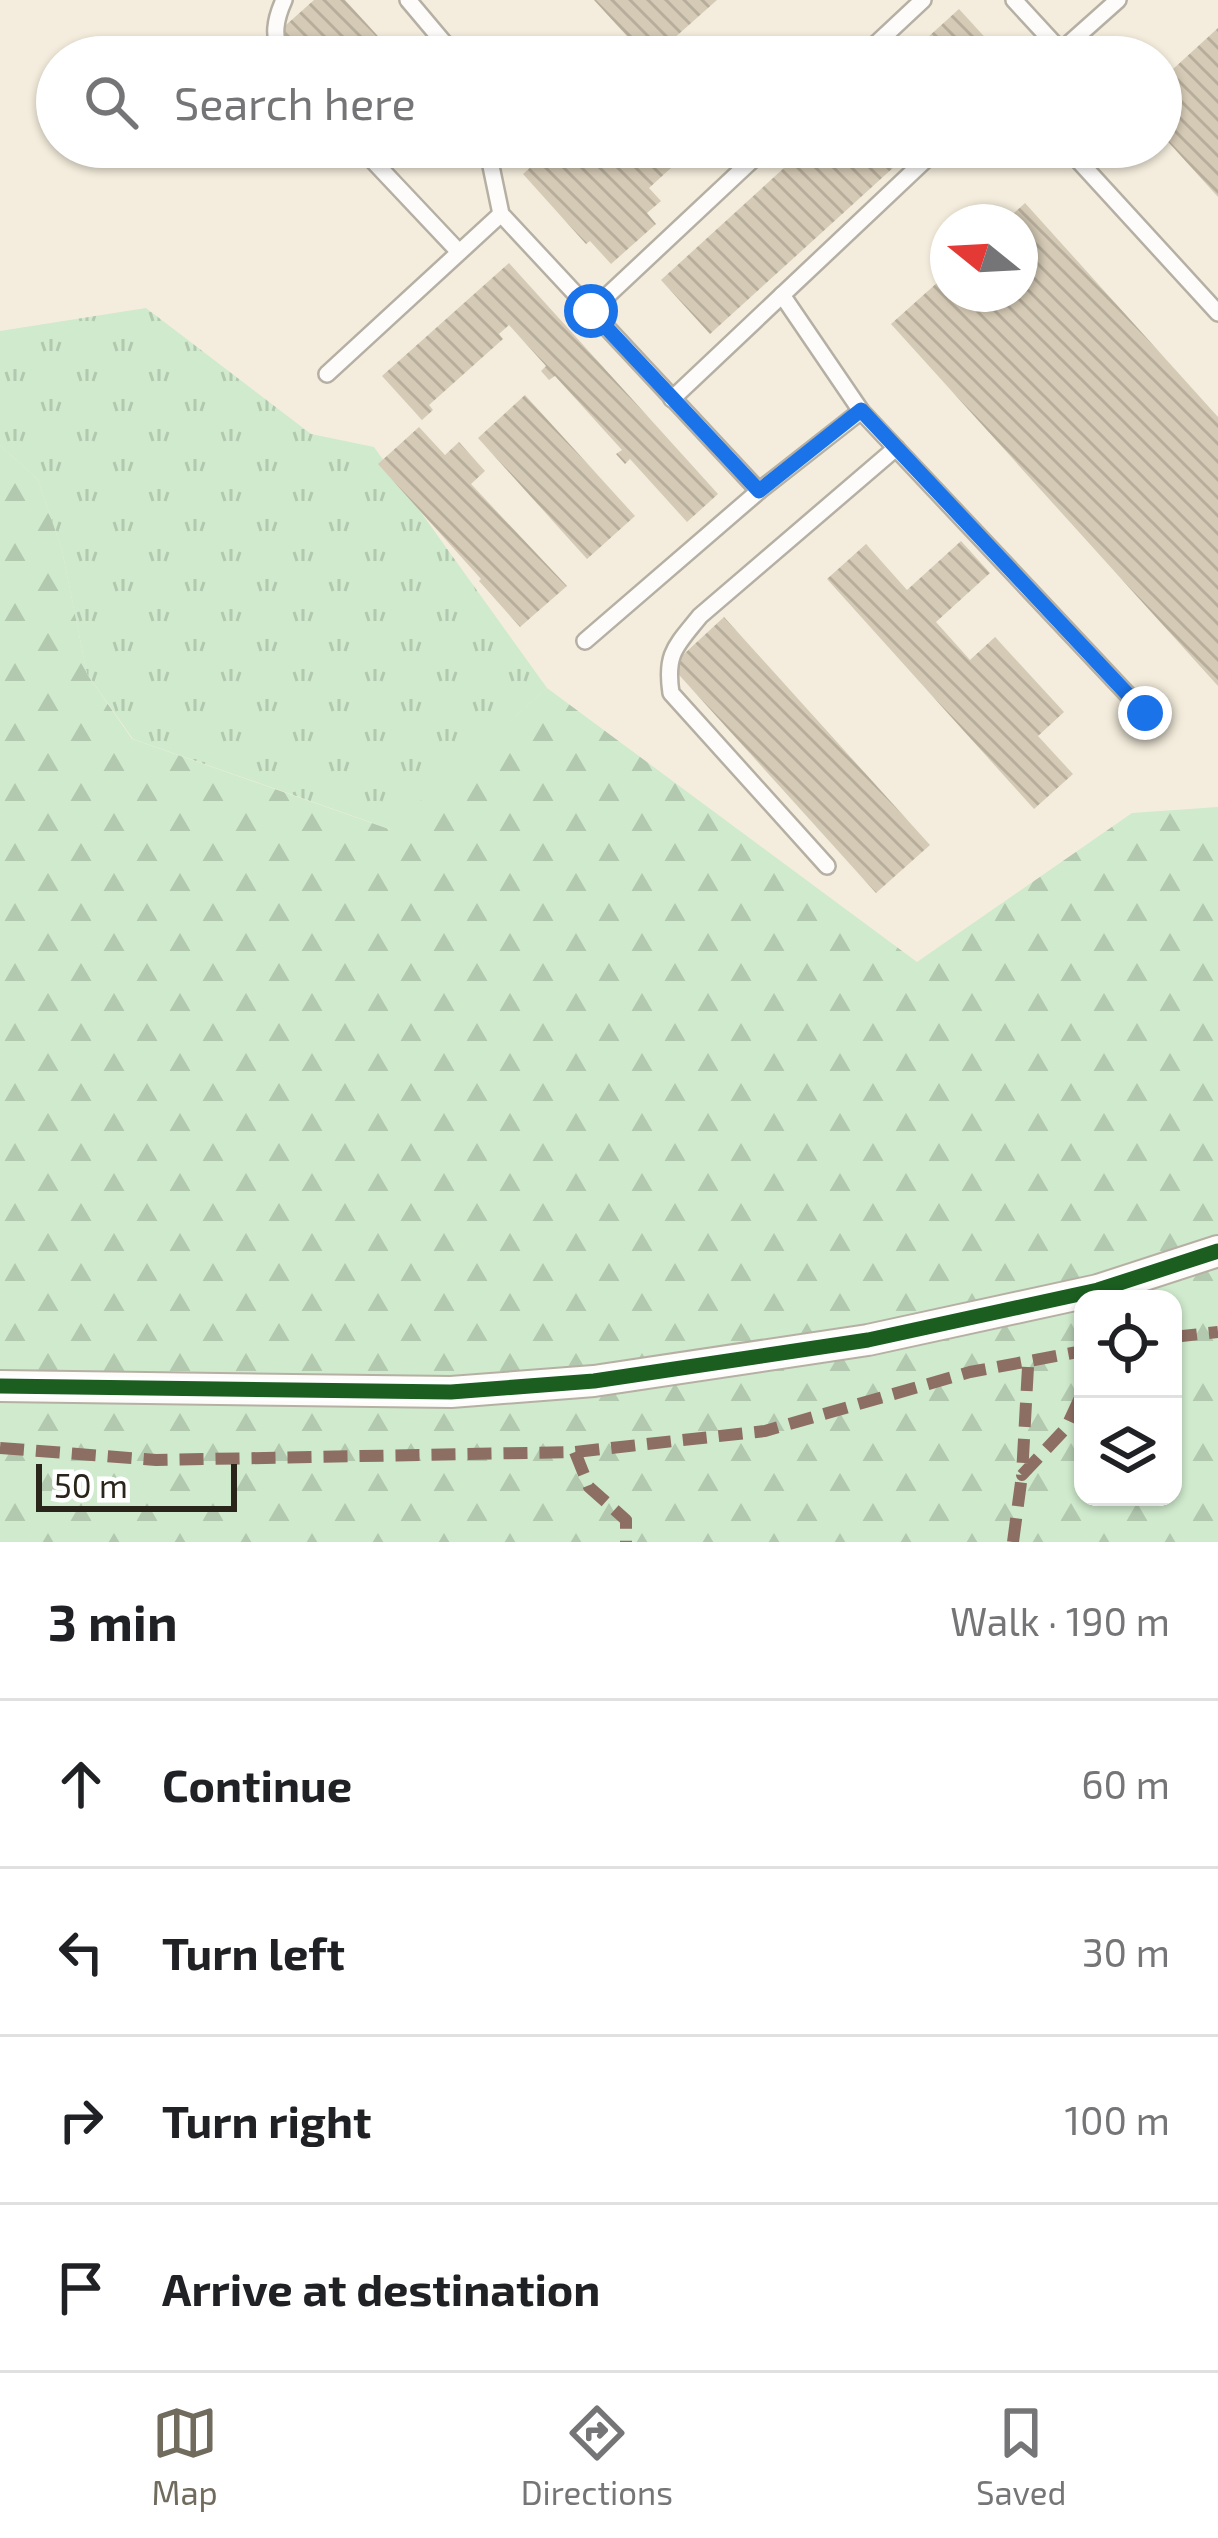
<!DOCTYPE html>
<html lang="en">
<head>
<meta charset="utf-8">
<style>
  body { margin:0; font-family:"Exo 2",sans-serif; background:#f2f2f2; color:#202124 }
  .controls { position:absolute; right:36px; bottom:36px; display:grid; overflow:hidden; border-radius:24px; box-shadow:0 3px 9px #0004 }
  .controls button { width:108px; height:108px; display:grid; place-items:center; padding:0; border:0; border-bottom:3px solid #e0e0e0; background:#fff; color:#202124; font:60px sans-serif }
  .compass { position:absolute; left:930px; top:204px; width:108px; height:108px; border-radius:50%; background:#fff; box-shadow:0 3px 9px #0004; rotate:288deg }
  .scale { position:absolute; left:36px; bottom:30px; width:201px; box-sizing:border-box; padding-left:12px; border:6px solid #2a251a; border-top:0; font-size:33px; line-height:42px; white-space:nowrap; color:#2a251a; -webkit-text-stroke:9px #fff; paint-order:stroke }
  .stop { position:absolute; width:36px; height:36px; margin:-27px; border:9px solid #1a73e8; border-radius:50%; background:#fff }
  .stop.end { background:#1a73e8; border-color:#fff; box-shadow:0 3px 12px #0008 }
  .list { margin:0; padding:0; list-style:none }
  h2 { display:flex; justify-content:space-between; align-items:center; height:156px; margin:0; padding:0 48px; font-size:51px }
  h2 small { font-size:39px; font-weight:400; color:#757577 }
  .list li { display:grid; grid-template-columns:78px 1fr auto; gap:36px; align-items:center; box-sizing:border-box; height:168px; padding:0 48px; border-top:3px solid #e0e0e0 }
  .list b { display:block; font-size:45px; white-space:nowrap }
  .list em { font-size:39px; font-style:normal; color:#757577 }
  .icon { flex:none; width:66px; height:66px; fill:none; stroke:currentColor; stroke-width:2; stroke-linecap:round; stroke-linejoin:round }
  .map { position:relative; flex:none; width:1218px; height:1542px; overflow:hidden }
  .search { position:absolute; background:#fff; box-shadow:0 3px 9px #0004; left:36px; right:36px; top:36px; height:132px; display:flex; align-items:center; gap:30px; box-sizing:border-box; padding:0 42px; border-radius:66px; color:#757577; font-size:45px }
  .sheet { height:828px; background:#fff }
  nav { display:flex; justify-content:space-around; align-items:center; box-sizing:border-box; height:168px; border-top:3px solid #e0e0e0; background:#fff; font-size:33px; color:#757577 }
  nav a { display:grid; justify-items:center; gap:6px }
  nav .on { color:#716b5e }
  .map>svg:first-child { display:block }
</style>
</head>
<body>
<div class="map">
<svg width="1218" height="1542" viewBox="0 0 1218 1542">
  <defs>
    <pattern id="grass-tufts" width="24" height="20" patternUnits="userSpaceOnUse" patternTransform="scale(3)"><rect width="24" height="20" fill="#cfeacd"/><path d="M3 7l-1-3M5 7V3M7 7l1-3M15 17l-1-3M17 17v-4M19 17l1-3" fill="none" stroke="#b2c9af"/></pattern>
    <pattern id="forest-firs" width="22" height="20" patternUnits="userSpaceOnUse" patternTransform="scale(3)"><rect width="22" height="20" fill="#cfeacd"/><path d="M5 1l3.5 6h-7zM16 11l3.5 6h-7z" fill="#b2c9af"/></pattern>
    <pattern id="building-back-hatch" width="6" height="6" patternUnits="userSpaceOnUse" patternTransform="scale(3)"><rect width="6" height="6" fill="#d5cab5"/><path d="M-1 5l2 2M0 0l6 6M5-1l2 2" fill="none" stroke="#b7ad9b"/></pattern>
  </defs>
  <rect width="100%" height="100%" fill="#f4eddd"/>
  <polygon fill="url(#grass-tufts)" points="146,308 311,434 374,447 547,688 390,829 133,739 87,674 62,550 38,480 0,445 0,331"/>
  <path fill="url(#forest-firs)" fill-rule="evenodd" d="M0,445L38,480L62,550L87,674L132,739L389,829L547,688L917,962L1132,813L1218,807V1542H0ZM1083,1299H1173V1497H1083Z"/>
  <g fill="url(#building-back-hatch)">
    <polygon points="314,0 345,0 397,57 299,57 277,33"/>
    <polygon points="594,0 717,0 663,48 671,57 646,57"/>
    <polygon points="959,9 1003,57 906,57"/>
    <polygon points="1218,28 1218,197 1161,134 1161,80"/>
    <polygon points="553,147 694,147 649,188 661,201 647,213 656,224 611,264 590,241 586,244 523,174"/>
    <polygon points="807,147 916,147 710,334 661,280"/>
    <polygon points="1025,203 1218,417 1218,686 891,324 948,273 948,294 1020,294 1020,222 1004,222"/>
    <polygon points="509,263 718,494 687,522 630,459 625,464 616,454 622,450 555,376 549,380 541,371 546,366 509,325 499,334 503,339 429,405 433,410 422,420 382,376"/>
    <polygon points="525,395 635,516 587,559 478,438"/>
    <polygon points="419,427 445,455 459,442 485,471 471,484 567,586 520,627 479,581 481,579 378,464"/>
    <polygon points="961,541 990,573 936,622 970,660 995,637 1064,712 1038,736 1073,774 1034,809 827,579 866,544 907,590"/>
    <polygon points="724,617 930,845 876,893 671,666"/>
  </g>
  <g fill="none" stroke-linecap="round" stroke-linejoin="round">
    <defs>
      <g id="lane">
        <polyline points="408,0 456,57"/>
        <polyline points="1014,0 1061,51"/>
        <path d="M282,57C272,36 275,20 284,0"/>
        <polyline points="862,57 923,0"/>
        <polyline points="1054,57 1118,0"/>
        <polyline points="360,147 459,252"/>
        <polyline points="487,147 501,214 759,491"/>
        <polyline points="1066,147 1218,313"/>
        <polyline points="782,295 861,411 1145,713"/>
        <polyline points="591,311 766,147"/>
        <polyline points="327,374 501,214"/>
        <polyline points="672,399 939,147"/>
        <polyline points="585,641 759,491 861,411"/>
        <path d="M827,866L671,693C665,653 676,646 700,616L896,448"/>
      </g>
      <polyline id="street" points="0,1386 451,1392 594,1381 868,1340 1098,1290 1218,1251"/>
    </defs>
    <use href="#lane" stroke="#b5b0a3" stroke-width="20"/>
    <use href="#street" stroke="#b5b0a3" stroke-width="34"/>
    <use href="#lane" stroke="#fdfcfa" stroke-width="15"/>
    <use href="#street" stroke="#fdfcfa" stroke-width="30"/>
    <g stroke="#8d6e63" stroke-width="12" stroke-dasharray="24 12" stroke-linecap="butt">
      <polyline points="1173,1337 1218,1332"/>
      <polyline points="1028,1367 1022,1475 1066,1428 1083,1391"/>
      <polyline points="0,1448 156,1460 575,1452 765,1431 970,1372 1083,1351"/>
      <polyline points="575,1452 589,1487 626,1520 626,1542"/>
      <polyline points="1013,1542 1022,1475"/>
    </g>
    <defs>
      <polyline id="cycleway" points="0,1386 451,1392 594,1381 868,1340 1098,1290 1218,1251"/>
    </defs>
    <use href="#cycleway" stroke="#fff" stroke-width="22"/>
    <use href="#cycleway" stroke="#1b5e20" stroke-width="15"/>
  </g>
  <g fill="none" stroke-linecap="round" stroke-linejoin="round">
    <polyline stroke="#1a73e8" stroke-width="15" points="591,311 759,491 861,410 1145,713"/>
  </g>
</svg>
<div class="controls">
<button><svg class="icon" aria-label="locate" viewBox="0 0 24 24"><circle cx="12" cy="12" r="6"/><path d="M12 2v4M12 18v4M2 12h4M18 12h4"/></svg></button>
<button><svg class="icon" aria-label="layers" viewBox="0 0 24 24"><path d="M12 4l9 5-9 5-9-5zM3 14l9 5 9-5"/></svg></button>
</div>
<svg class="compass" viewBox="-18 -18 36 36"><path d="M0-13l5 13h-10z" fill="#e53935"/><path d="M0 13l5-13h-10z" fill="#757577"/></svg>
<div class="scale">50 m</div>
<div class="stop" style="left:591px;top:311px"></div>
<div class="stop end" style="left:1145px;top:713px"></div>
<div class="search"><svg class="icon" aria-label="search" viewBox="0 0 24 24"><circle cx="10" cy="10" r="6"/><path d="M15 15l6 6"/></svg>Search here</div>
</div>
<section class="sheet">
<h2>3 min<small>Walk · 190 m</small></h2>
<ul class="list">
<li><svg class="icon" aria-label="ahead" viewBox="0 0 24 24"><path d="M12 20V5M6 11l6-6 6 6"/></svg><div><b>Continue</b></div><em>60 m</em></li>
<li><svg class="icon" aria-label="left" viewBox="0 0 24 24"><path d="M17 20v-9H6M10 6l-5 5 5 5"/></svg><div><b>Turn left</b></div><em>30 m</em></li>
<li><svg class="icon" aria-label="right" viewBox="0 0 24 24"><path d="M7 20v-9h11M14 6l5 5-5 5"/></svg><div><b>Turn right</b></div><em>100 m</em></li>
<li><svg class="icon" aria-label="arrive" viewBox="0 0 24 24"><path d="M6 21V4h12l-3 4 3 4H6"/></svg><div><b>Arrive at destination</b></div></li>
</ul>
</section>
<nav>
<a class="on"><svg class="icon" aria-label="map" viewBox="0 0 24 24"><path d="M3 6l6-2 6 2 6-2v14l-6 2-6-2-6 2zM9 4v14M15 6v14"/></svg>Map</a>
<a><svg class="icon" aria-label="directions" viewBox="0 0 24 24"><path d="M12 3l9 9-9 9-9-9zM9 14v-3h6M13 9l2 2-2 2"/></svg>Directions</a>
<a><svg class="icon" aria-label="saved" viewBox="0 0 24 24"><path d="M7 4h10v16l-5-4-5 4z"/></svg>Saved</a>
</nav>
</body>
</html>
